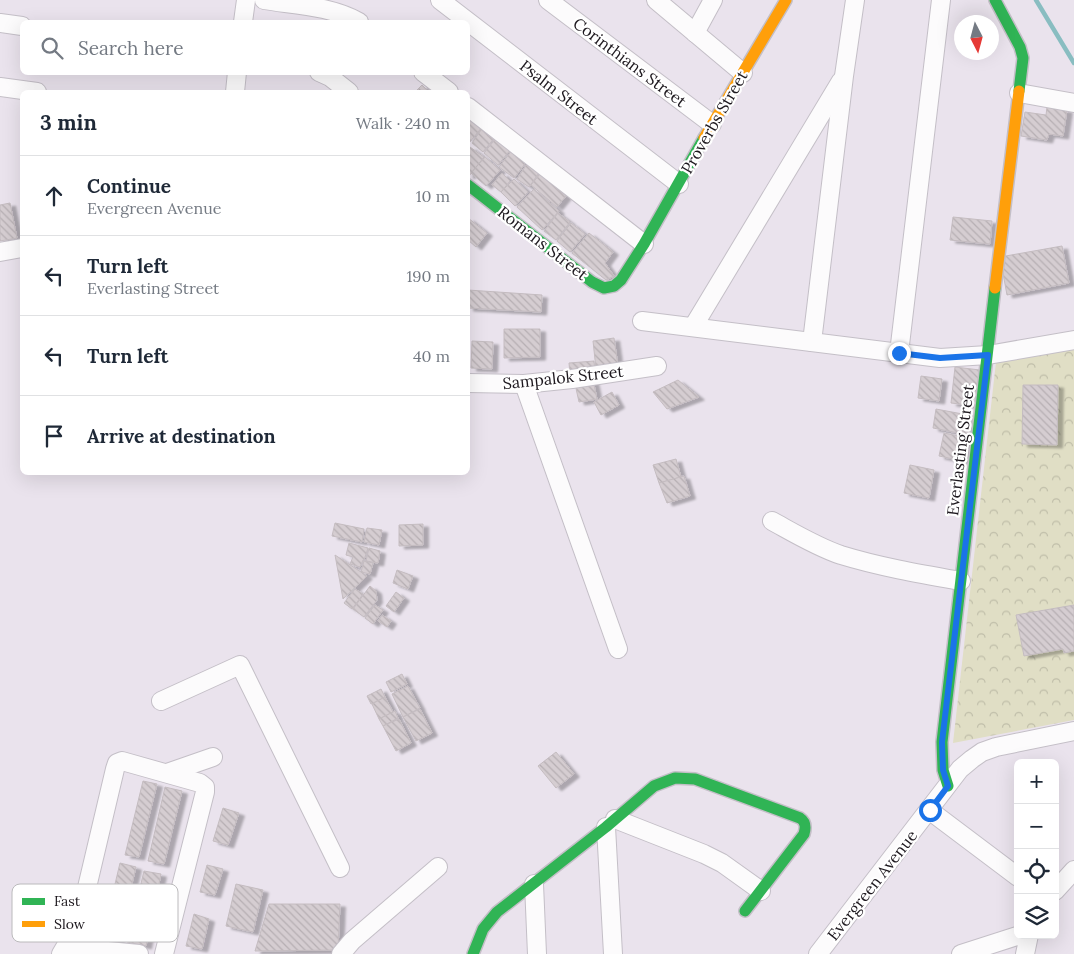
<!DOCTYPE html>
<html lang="en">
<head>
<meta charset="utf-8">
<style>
  body { margin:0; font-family:Lora,serif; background:#f6f6f7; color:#1f2937 }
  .controls { position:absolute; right:15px; bottom:15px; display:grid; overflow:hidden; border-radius:8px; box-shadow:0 5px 20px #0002 }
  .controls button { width:45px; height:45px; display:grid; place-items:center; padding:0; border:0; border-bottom:1px solid #e0e1e3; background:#fff; color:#1f2937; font:25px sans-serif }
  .compass { position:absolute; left:954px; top:15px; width:45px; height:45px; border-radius:50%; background:#fff; box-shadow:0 5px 20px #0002; rotate:174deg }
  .stop { position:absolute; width:15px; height:15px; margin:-11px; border:4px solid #1a73e8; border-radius:50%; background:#fff }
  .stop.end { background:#1a73e8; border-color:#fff; box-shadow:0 1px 5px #0008 }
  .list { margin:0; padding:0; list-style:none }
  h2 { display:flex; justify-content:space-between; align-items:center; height:65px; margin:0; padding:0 20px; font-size:21px }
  h2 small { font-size:16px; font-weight:400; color:#747a83 }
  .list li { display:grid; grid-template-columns:32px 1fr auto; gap:15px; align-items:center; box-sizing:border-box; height:80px; padding:0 20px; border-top:1px solid #e0e1e3 }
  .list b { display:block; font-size:19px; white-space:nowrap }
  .list p { margin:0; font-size:16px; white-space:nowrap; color:#747a83 }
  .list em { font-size:16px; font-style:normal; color:#747a83 }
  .icon { flex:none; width:28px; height:28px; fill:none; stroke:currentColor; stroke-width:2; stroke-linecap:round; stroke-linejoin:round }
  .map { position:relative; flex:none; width:1074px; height:954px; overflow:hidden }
  .search { position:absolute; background:#fff; box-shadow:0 5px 20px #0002; left:20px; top:20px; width:450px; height:55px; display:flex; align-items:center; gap:12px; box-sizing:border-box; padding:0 18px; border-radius:8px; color:#747a83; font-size:19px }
  .panel { position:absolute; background:#fff; box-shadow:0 5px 20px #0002; left:20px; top:90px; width:450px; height:385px; border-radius:8px }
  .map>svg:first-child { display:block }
</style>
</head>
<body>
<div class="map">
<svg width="1074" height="954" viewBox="0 0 1074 954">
  <defs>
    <pattern id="park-crowns" width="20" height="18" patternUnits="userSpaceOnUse" patternTransform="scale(1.25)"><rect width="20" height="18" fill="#e0dec5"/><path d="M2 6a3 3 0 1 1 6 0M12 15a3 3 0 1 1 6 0" fill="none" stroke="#c0bea9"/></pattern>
    <pattern id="building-back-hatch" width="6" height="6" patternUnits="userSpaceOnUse" patternTransform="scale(1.25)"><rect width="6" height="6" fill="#d5cdd1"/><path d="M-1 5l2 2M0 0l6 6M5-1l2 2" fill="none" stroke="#b6afb3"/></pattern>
    <filter id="shadow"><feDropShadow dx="5.5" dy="3" stdDeviation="1" flood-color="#0004"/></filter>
  </defs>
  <rect width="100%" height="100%" fill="#eae3ed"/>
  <polygon fill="url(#park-crowns)" points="1074,348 1074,720 953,743 996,362"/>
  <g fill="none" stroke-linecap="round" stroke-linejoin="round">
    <polyline stroke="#89bdc1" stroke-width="4.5" points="1036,0 1074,63"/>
  </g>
  <g fill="url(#building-back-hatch)" stroke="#c4bcc0" filter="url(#shadow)">
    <polygon points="422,85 429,92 432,88 436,92 415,92"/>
    <polygon points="1047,107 1067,110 1063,136 1049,134 1047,140 1021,136 1025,112 1046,115"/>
    <polygon points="470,119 482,127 470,142 468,140 468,122"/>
    <polygon points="483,127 495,137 483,152 472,143"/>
    <polygon points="497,137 511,149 498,165 484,153"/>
    <polygon points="470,147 484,157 469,176 468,175 468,150"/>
    <polygon points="513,149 528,160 514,178 499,167"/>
    <polygon points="485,157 500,170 486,186 471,173"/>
    <polygon points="529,161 541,170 529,187 517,179"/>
    <polygon points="502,173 510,181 501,192 492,185"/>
    <polygon points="540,174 558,183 555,187 566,196 557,207 531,185"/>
    <polygon points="514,179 528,192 515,206 501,192"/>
    <polygon points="534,189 559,211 542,230 517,207"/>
    <polygon points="10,203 17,238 0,241 0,205"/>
    <polygon points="558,213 570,222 556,240 544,231"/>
    <polygon points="953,217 992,221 990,244 950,240"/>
    <polygon points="468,218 487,233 476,247 468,240"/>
    <polygon points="571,223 585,234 570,252 557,241"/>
    <polygon points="589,233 613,252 605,263 614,276 606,280 572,253"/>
    <polygon points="1062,246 1069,283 1007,295 1000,257"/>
    <polygon points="468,290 542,295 541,312 468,308"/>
    <polygon points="504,329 540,329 540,357 504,358"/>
    <polygon points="614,338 618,366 596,369 593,341"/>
    <polygon points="472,341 493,342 492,369 471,368"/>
    <polygon points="594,361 595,373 570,375 569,363"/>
    <polygon points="955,367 980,370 976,406 951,403"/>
    <polygon points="921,376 942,379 939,401 918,398"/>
    <polygon points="593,380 597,399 579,402 575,384"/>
    <polygon points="678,380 699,397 667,409 653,392"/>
    <polygon points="1023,385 1058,385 1057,445 1022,444"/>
    <polygon points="612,392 619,405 601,415 594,402"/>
    <polygon points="936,409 973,416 969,435 933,428"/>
    <polygon points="944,433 968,438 963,461 939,456"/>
    <polygon points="676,459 681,477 659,483 653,465"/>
    <polygon points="910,465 934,470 929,498 904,493"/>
    <polygon points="684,476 690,496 667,503 659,483"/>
    <polygon points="335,523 364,529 362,542 332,536"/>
    <polygon points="423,524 423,545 399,546 399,525"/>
    <polygon points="367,528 382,530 379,545 364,542"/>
    <polygon points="349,543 368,548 364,560 363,560 360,567 350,564 353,557 346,555"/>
    <polygon points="369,548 380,551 378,563 366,561"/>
    <polygon points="335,555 367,576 343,599"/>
    <polygon points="364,561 373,563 370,574 361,572"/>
    <polygon points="397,570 413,576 408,589 393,583"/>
    <polygon points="370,586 376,591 377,600 364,617 353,609"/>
    <polygon points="355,589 363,594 352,609 344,603"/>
    <polygon points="396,592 404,598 394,612 386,606"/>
    <polygon points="375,605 383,610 373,624 365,618"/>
    <polygon points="1074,605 1074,651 1064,653 1063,649 1024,656 1016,615"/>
    <polygon points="382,615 391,621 387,627 378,621"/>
    <polygon points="402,674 407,684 391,692 386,682"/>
    <polygon points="408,686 420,708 403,717 392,694"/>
    <polygon points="381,689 385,697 371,704 367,696"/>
    <polygon points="385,697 393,712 379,719 372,704"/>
    <polygon points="420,709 432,733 416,741 403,717"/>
    <polygon points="395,711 398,718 383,726 379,719"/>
    <polygon points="399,719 411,743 396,751 383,726"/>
    <polygon points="556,752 574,774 556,788 538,766"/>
    <polygon points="143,781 157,784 139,857 125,855"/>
    <polygon points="165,787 182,791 164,864 148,861"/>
    <polygon points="223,808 239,813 228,845 213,841"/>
    <polygon points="120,863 136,867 118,942 102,939"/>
    <polygon points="207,865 223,869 215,895 200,892"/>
    <polygon points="144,871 161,874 146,946 127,942"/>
    <polygon points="236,884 263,890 253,932 226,926"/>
    <polygon points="269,904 340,904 338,950 255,951"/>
    <polygon points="194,914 209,919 202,949 186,946"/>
  </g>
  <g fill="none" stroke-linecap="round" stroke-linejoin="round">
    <defs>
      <g id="street">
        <path d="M264,0C295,5 331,6 359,22"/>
        <polyline points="440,0 679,184"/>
        <polyline points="548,0 712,124"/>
        <polyline points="656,0 743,73"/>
        <polyline points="243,22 246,0"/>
        <polyline points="0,23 22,26"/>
        <polyline points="695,33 713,0"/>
        <polyline points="319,72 330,77 349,92"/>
        <polyline points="423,72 449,92"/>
        <polyline points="0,87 37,92"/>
        <polyline points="235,92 237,72"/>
        <polyline points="1019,93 1074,103"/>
        <polyline points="468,107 644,244"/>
        <polyline points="0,252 22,248"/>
        <polyline points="642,321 940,358 988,355 1074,340"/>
        <polyline points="693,327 841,81"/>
        <polyline points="812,342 844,76 855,0"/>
        <polyline points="899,353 941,0"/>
        <polyline points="468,383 524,384 572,379 657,366"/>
        <polyline points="524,384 618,649"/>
        <path d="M772,521C794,533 817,547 841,555C880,567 921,574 961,581"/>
        <polyline points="161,701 240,665 340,868"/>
        <polyline points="167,773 213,757"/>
        <polyline points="929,810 1018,877"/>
        <polyline points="615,819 704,854 722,863 761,891"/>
        <polyline points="606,827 613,954"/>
        <polyline points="534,884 537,954"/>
        <polyline points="1055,891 1074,870"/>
        <polyline points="66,947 139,954"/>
        <polyline points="61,954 74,932 80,917 115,769 117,763 122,761 200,783 205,787 205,792 164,954"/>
        <polyline points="341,954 352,941 438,867"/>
        <polyline points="818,954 960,769 972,759 982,752 996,747 1074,731"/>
        <polyline points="961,954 1020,935"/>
        <polyline points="1025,954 1029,935"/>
      </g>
      <g id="fast">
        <polyline points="995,0 1020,47 1023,58 1019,91"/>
        <polyline points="468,185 592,282 604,288 614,286 621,280 644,244 704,138"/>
        <polyline points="948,786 943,770 942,742 995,288"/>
        <path d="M473,954L483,929L497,912L606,827L654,786L675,778L695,779L800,818C806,822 806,827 804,834L745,911"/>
      </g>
      <g id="slow">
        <polyline points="704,138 786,0"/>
        <polyline points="995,288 1019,91"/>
      </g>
    </defs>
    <use href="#street" stroke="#c4bfc7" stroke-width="20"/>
    <use href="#fast" stroke="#c4bfc7" stroke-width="14"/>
    <use href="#slow" stroke="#c4bfc7" stroke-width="14"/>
    <use href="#street" stroke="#fcfbfc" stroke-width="18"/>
    <use href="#fast" stroke="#30b455" stroke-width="11"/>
    <use href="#slow" stroke="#ff9f0a" stroke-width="11"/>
  </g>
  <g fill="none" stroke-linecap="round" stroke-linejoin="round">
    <polyline stroke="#1a73e8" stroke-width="6" points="899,353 940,358 988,355 942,742 943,770 948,786 930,810"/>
  </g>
  <g text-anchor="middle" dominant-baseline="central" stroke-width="4.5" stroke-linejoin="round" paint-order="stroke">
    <g font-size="16" fill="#1d181e" stroke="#fff">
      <text transform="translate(630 62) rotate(37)">Corinthians Street</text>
      <text transform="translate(559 92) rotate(38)">Psalm Street</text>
      <text transform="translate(714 122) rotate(-60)">Proverbs Street</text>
      <text transform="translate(543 243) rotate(38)">Romans Street</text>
      <text transform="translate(563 377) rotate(-6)">Sampalok Street</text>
      <text transform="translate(960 450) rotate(-83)">Everlasting Street</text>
      <text transform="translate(872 885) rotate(-52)">Evergreen Avenue</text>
    </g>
  </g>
  <rect x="12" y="884" width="166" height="58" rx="8" fill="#fff" stroke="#bbbabc" stroke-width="1"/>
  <rect x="22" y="898" width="23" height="7" fill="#30b455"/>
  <rect x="22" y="921" width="23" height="6" fill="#ff9f0a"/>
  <g font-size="14" fill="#1d181e">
    <text x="54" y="906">Fast</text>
    <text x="54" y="929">Slow</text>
  </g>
</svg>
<div class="controls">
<button>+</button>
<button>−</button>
<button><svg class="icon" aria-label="locate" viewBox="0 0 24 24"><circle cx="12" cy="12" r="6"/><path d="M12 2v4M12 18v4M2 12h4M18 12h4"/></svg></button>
<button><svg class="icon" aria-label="layers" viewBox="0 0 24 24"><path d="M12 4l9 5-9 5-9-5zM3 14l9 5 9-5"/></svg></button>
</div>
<svg class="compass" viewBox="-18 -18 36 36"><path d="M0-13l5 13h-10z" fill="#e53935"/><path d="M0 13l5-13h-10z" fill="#747a83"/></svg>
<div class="stop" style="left:930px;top:810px"></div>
<div class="stop end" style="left:899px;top:353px"></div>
<div class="search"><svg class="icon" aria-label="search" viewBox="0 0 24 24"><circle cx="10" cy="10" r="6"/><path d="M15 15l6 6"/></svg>Search here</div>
<section class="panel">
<h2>3 min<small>Walk · 240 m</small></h2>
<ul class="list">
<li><svg class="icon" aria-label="ahead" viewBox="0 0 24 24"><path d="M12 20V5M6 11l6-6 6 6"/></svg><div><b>Continue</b><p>Evergreen Avenue</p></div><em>10 m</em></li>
<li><svg class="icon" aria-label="left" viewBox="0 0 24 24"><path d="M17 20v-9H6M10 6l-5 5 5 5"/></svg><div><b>Turn left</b><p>Everlasting Street</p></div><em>190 m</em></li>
<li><svg class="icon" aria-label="left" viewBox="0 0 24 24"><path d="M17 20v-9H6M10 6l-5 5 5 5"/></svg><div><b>Turn left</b></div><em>40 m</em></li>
<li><svg class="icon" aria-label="arrive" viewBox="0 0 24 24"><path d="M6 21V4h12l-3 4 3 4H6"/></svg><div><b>Arrive at destination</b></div></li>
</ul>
</section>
</div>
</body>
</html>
